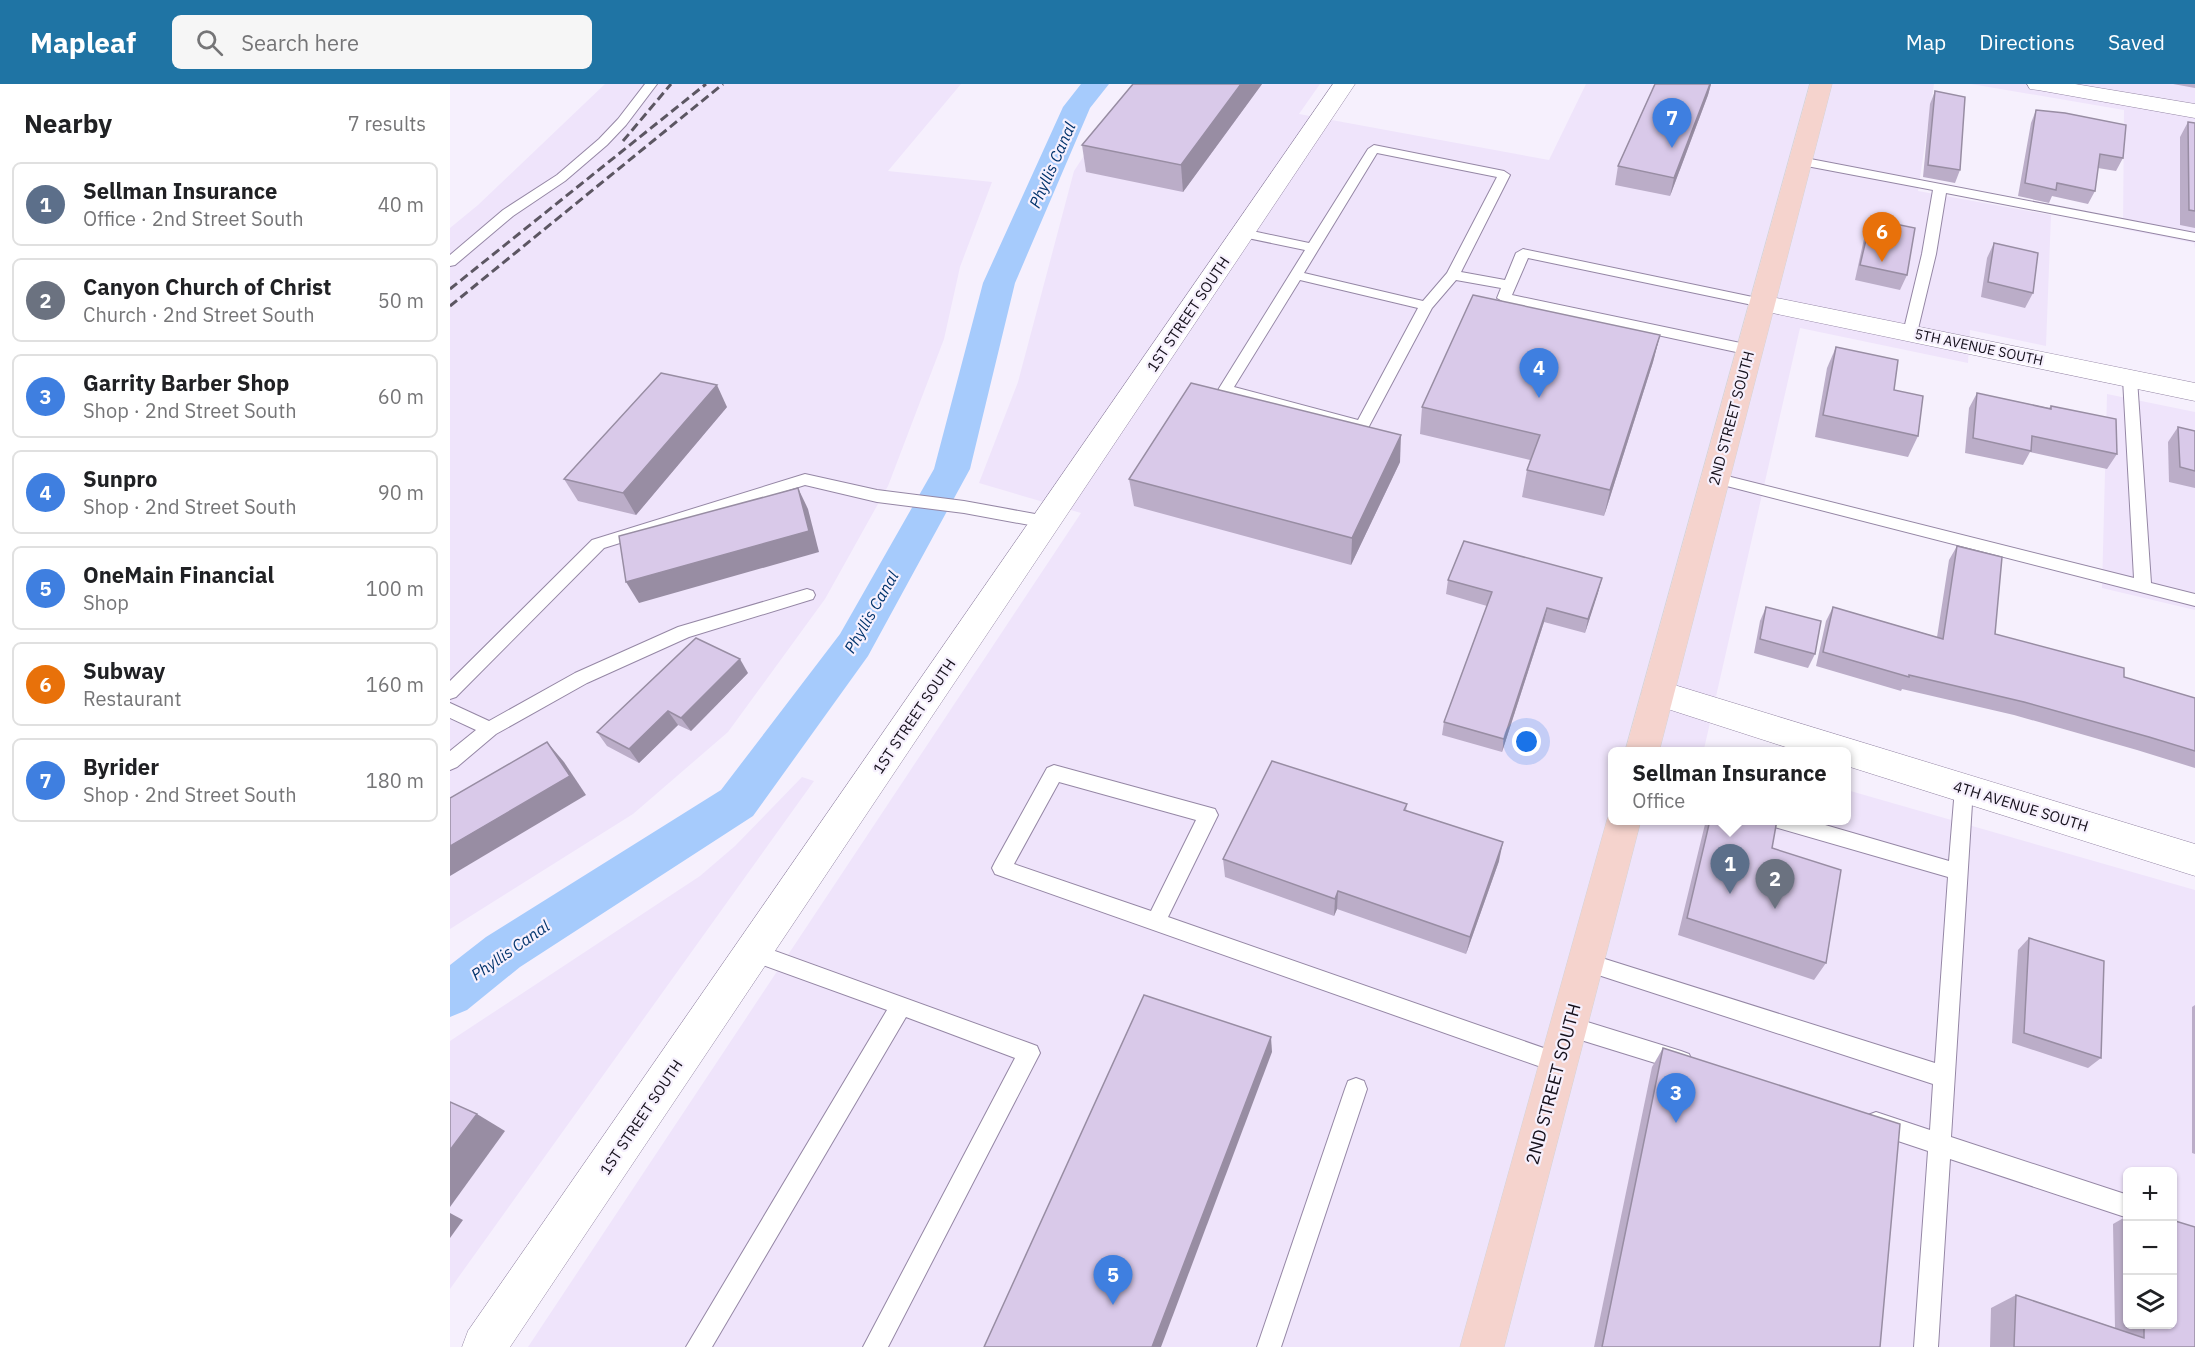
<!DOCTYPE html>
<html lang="en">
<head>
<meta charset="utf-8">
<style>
  body { margin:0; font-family:"IBM Plex Sans",sans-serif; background:#f6f6f6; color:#202124 }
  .controls { position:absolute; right:18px; bottom:18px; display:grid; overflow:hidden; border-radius:9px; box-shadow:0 2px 4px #0004 }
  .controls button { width:54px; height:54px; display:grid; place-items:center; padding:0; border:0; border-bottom:2px solid #e0e0e0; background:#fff; color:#202124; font:30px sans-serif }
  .you { position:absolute; left:1077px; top:658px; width:21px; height:21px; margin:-15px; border:4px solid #fff; border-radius:50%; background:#1a73e8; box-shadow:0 0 0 9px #1a73e833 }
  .badge { display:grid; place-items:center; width:39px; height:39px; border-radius:50%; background:#1f74a4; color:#fff; font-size:20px; font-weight:700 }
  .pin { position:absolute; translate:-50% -50px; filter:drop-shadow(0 2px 3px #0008) }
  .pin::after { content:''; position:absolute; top:32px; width:21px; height:18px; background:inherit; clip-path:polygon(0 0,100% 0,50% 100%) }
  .popup { position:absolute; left:1158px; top:663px; width:243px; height:78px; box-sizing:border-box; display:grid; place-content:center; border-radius:9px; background:#fff; filter:drop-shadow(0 2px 4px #0005); font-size:20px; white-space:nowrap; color:#757577 }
  .popup b { font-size:22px; color:#202124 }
  .popup::after { content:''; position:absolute; left:50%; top:100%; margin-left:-12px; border:12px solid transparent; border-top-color:#fff }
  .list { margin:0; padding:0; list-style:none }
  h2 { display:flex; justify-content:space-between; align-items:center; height:78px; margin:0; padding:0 24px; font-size:26px }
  h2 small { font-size:20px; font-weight:400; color:#757577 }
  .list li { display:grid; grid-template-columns:39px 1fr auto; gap:18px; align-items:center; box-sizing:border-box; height:84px; margin:0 12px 12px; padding:0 12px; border:2px solid #e0e0e0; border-radius:9px }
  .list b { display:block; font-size:22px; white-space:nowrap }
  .list p { margin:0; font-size:20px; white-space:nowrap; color:#757577 }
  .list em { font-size:20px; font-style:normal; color:#757577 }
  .icon { flex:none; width:33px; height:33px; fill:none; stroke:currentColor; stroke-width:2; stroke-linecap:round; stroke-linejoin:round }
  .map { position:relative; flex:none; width:1745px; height:1263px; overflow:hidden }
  header { display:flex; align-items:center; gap:36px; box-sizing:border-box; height:84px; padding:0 30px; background:#1f74a4; color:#fff }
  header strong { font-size:28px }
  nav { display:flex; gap:33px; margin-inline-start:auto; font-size:21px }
  .search { width:420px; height:54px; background:#f6f6f6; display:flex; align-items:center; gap:15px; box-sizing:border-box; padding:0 21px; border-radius:9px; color:#757577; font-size:22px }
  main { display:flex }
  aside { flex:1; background:#fff }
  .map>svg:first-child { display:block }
</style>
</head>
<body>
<header>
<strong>Mapleaf</strong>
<div class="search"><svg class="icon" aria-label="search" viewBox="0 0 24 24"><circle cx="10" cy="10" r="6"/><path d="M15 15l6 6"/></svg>Search here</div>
<nav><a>Map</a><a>Directions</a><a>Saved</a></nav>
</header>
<main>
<aside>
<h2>Nearby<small>7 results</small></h2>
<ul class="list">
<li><span class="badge" style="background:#5c6f8a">1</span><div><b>Sellman Insurance</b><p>Office · 2nd Street South</p></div><em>40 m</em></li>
<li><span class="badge" style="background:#6b7280">2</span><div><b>Canyon Church of Christ</b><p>Church · 2nd Street South</p></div><em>50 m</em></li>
<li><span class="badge" style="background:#3f7fe0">3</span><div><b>Garrity Barber Shop</b><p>Shop · 2nd Street South</p></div><em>60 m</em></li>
<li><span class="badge" style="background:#3f7fe0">4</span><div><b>Sunpro</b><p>Shop · 2nd Street South</p></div><em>90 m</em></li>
<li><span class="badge" style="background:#3f7fe0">5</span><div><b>OneMain Financial</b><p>Shop</p></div><em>100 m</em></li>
<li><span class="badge" style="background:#e8710a">6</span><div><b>Subway</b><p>Restaurant</p></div><em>160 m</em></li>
<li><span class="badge" style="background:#3f7fe0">7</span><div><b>Byrider</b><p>Shop · 2nd Street South</p></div><em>180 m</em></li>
</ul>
</aside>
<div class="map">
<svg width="1745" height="1263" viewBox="0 0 1745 1263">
  <rect width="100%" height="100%" fill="#f6f0fd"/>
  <g fill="#efe4fb" fill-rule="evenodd">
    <polygon points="155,0 511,0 438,87 542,98 510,183 494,255 438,402 375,515 278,648 183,730 0,845 0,144 28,121"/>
    <path d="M686,0H870L849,30L1099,76L1136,0H1484L1468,107L1601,131L1596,262L1520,246L1518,279L1350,244L1254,665L1261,667L1163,668V736H1397V706L1745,806V1263H78L631,429L529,399L568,298L624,87L665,24ZM1678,1088H1722V1240H1678Z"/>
    <polygon points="1521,0 1745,0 1745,165 1744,159 1673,145 1674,26"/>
    <polygon points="1657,310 1745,328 1745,526 1652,504"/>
    <polygon points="352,693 364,697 0,1205 0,957 250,792 285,762"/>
  </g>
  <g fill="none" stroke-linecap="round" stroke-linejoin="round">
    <polygon fill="#a6cbfc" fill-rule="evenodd" points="631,0 659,0 640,24 565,199 520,385 418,572 303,732 70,883 17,926 0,933 0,881 36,853 271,706 390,550 484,385 533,199 613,23"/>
    <defs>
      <g id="service">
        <polygon points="195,0 207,0 176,41 157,61 115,97 63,132 5,181 0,182 0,171 53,126 107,91 149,55 168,35"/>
        <path d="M924,61L1054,87L1060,91L1011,188L1055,196L1066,169L1073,165L1317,216L1319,219L1312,223L1078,174L1062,211L1300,261L1307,266L1300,271L1054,218L1047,214L1051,204L1006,196L982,224L917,346L912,347L770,309L768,306L855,166L788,152L786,149L793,145L859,159L918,65ZM927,69L1047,93L997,189L973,217L854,189ZM850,196L968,224L908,336L784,303Z"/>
        <polygon points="1350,73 1745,149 1745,157 1496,109 1486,170 1467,249 1460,253 1453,249 1472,170 1483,106 1346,80 1344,77"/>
        <polygon points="1680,290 1687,295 1701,499 1745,510 1745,522 1265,399 1259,398 1257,394 1259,390 1265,389 1684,494 1673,295"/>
        <polygon points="355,390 427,406 514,417 596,432 602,434 604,438 602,442 596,444 514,429 427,418 355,401 154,464 6,613 0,615 0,597 142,456"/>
        <polygon points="357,505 363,507 365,511 363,515 239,553 137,599 46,650 7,683 0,686 0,667 26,646 0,634 0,619 39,637 125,589 228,543"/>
        <path d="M604,681L765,725L768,731L718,833L1108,969L1116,972L1119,979L1116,986L1108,989L545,790L542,784L545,778L597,684ZM609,698L746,736L701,827L564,780Z"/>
        <polygon points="1514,696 1521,698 1523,704 1501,1053 1678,1111 1678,1134 1500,1075 1488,1263 1464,1263 1478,1067 1418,1047 1415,1039 1418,1031 1426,1028 1480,1046 1483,1000 1136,887 1129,885 1126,878 1129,871 1136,869 1485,979 1498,793 1328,744 1321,742 1319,736 1358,736 1499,777 1505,704 1507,698"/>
        <polygon points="303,859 579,959 587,962 590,969 438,1263 413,1263 565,974 456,933 262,1263 236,1263 437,926 296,875 293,868 296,861"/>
        <polygon points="1118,932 1231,967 1239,970 1242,977 1239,984 1231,987 1118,952 1111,949 1107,942 1111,935"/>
        <polygon points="906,994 914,997 917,1005 831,1263 807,1263 895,1005 898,997"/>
      </g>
      <g id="minor">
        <polygon points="1577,0 1625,0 1745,20 1745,34 1588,6 1580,5"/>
        <polygon points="1312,211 1745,299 1745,317 1303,225 1299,219 1303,213"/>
        <polygon points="1208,596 1745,760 1745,792 1397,682 1397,668 1351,668 1196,618 1192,609 1196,600"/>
      </g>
      <polygon id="tertiary" points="883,0 905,0 60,1263 12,1263 18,1247"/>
      <g id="primary">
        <polygon points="1360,0 1382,0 1209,668 1175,668"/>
        <polygon points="1162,725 1163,736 1191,736 1054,1263 1010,1263 1157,736"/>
      </g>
    </defs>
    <use href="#service" stroke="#9587a5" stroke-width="2"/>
    <use href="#minor" stroke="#9587a5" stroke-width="1"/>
    <use href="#tertiary" stroke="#9587a5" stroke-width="1"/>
    <use href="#primary" stroke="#d5d4d6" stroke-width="1"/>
    <use href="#service" fill="#fff" fill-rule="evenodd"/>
    <use href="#minor" fill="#fff" fill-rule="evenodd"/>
    <use href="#tertiary" fill="#fff" fill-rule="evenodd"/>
    <use href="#primary" fill="#f5d3cd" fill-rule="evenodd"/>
    <g stroke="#5c5662" stroke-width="3" stroke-dasharray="9 4.5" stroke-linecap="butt">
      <polyline points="173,57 221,0"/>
      <polyline points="0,205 256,0"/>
      <polyline points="0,222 273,0"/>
    </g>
  </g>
  <g fill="#bbadc8">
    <polygon points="683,0 812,0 733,108 636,88 632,61"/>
    <polygon points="1205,0 1261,0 1258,11 1220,112 1165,101 1168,82"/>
    <polygon points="1723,0 1745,0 1745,4"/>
    <polygon points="1485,7 1510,86 1505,99 1473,93 1480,20"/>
    <polygon points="1586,26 1673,74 1666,87 1648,84 1645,107 1638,120 1602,112 1599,119 1568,112 1581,39"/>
    <polygon points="1738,38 1745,39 1745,144 1730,141 1730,53"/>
    <polygon points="1421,135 1457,191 1450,206 1405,196 1415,150"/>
    <polygon points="1544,159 1583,209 1575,224 1531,213 1537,174"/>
    <polygon points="1210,251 1203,278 1154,432 1072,413 1077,386 1080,376 970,350 972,323"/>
    <polygon points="1386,263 1468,352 1458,373 1365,353 1377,284"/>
    <polygon points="1527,309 1599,324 1601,322 1667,370 1657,385 1580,368 1573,381 1515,369 1519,324"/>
    <polygon points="277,323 186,431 128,417 114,395"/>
    <polygon points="1728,343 1745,347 1745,404 1719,398 1718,358"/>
    <polygon points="950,378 901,481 684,422 679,395"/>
    <polygon points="1507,462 1545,550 1674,593 1745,614 1745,684 1687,666 1564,631 1452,605 1451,607 1366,582 1376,537 1383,523 1487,553 1499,476"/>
    <polygon points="1152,494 1135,549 1094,538 1052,668 992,651 994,638 1037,522 996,510 998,496"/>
    <polygon points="1316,523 1365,570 1358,584 1304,569 1310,537"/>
    <polygon points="298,589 241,647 228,641 189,679 157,662 147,648"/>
    <polygon points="957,720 956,727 1049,777 1016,870 887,825 884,832 775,793 773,775"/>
    <polygon points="1256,736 1327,736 1322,764 1376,879 1364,896 1228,851"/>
    <polygon points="1579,854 1651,974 1638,984 1562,959 1568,866"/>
    <polygon points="1745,921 1745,1070 1742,1069 1742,923"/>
    <polygon points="1213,964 1430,1263 1144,1263 1202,983"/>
    <polygon points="1677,1132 1677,1240 1722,1240 1745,1263 1540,1263 1541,1224 1566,1211 1665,1244 1663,1140"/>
  </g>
  <g fill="#988da3">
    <polygon points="791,0 812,0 733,108 731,81"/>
    <polygon points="1260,0 1261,0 1258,11 1220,112 1224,94"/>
    <polygon points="1210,251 1203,278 1154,432 1160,406"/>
    <polygon points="267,301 277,323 186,431 173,409"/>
    <polygon points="951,351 950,378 901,481 902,454"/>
    <polygon points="348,404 358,425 369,468 189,519 176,498"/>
    <polygon points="1152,494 1148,509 1135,549 1138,535"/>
    <polygon points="1097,524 1094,538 1052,668 1054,655"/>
    <polygon points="290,575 298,589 241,647 231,634"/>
    <polygon points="218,627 228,641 189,679 179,665"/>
    <polygon points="97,658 114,678 136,711 0,792 0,762"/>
    <polygon points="1053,758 1049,777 1016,870 1020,853"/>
    <polygon points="888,807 887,825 884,832 885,815"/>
    <polygon points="821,953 822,968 711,1263 702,1263"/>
    <polygon points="27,1030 55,1047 0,1123 0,1066"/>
    <polygon points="0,1129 13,1136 0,1154"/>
  </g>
  <g fill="#d9c9e9" stroke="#988da3" stroke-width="1.5">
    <polygon points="683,0 791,0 731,81 632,61"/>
    <polygon points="1205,0 1260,0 1224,94 1168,82"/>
    <polygon points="1485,7 1515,13 1510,86 1478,81"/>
    <polygon points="1586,26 1615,29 1676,41 1673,74 1650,70 1645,107 1607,99 1606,106 1575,99"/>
    <polygon points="1738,38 1745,39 1745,127 1739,126"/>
    <polygon points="1421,135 1465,144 1457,191 1410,181"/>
    <polygon points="1544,159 1588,169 1583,209 1538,198"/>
    <polygon points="1023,211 1210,251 1160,406 1077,386 1090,351 972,323"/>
    <polygon points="1386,263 1448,276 1444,306 1473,312 1468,352 1373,331"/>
    <polygon points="211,289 267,301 173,409 114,395"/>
    <polygon points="741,299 951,351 902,454 679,395"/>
    <polygon points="1527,309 1601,325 1601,322 1666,335 1667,370 1582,352 1581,367 1523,354"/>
    <polygon points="1728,343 1745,347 1745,387 1730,383"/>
    <polygon points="348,404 359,447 176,498 169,452"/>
    <polygon points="1014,457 1152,494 1138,535 1097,524 1054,655 994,638 1042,508 998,496"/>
    <polygon points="1507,462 1552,473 1545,550 1674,584 1674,593 1745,614 1745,667 1699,653 1574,618 1459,591 1459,593 1373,568 1383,523 1493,555"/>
    <polygon points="1316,523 1371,537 1365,570 1310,555"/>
    <polygon points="246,554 290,575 231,634 218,627 179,665 147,648"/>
    <polygon points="97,658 120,692 0,762 0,714"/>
    <polygon points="822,677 957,720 954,726 1053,758 1020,853 888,807 885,815 773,775"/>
    <polygon points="1260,736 1327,736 1322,764 1391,786 1376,879 1237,834"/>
    <polygon points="1579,854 1654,877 1651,974 1574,949"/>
    <polygon points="694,911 821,953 702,1263 534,1263"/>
    <polygon points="1213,964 1450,1040 1430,1263 1152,1263"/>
    <polygon points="0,1018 27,1030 0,1066"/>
    <polygon points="1722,1136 1745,1143 1745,1263 1564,1263 1566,1211 1694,1254 1694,1240 1722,1240"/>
  </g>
  <g text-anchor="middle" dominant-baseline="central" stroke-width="4.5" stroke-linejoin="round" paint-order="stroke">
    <g font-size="14" fill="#15101b" stroke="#f6f0fd">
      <text transform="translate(1529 263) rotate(12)">5TH AVENUE SOUTH</text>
    </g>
    <g font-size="15" fill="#15101b" stroke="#f6f0fd">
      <text transform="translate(738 230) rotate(-56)">1ST STREET SOUTH</text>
      <text transform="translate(1281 334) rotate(-75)">2ND STREET SOUTH</text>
      <text transform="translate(464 632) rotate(-56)">1ST STREET SOUTH</text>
      <text transform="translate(1571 722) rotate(17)">4TH AVENUE SOUTH</text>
      <text transform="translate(191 1033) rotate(-56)">1ST STREET SOUTH</text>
    </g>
    <g font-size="16" font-style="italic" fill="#02346d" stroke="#f6f0fd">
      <text transform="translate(602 81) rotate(-66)">Phyllis Canal</text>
      <text transform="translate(421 528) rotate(-60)">Phyllis Canal</text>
      <text transform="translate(60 866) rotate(-35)">Phyllis Canal</text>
    </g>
    <g font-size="18" fill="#15101b" stroke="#f6f0fd">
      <text transform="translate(1103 1000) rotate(-75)">2ND STREET SOUTH</text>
    </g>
  </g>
</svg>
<div class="controls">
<button>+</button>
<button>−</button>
<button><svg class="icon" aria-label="layers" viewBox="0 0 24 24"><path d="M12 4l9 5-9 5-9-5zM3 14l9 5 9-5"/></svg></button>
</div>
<div class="you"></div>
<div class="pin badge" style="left:1280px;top:810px;background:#5c6f8a">1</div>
<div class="popup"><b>Sellman Insurance</b>Office</div>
<div class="pin badge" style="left:1325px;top:825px;background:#6b7280">2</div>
<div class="pin badge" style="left:1226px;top:1039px;background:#3f7fe0">3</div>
<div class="pin badge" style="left:1089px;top:314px;background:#3f7fe0">4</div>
<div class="pin badge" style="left:663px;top:1221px;background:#3f7fe0">5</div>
<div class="pin badge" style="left:1432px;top:178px;background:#e8710a">6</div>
<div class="pin badge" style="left:1222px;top:64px;background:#3f7fe0">7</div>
</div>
</main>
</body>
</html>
